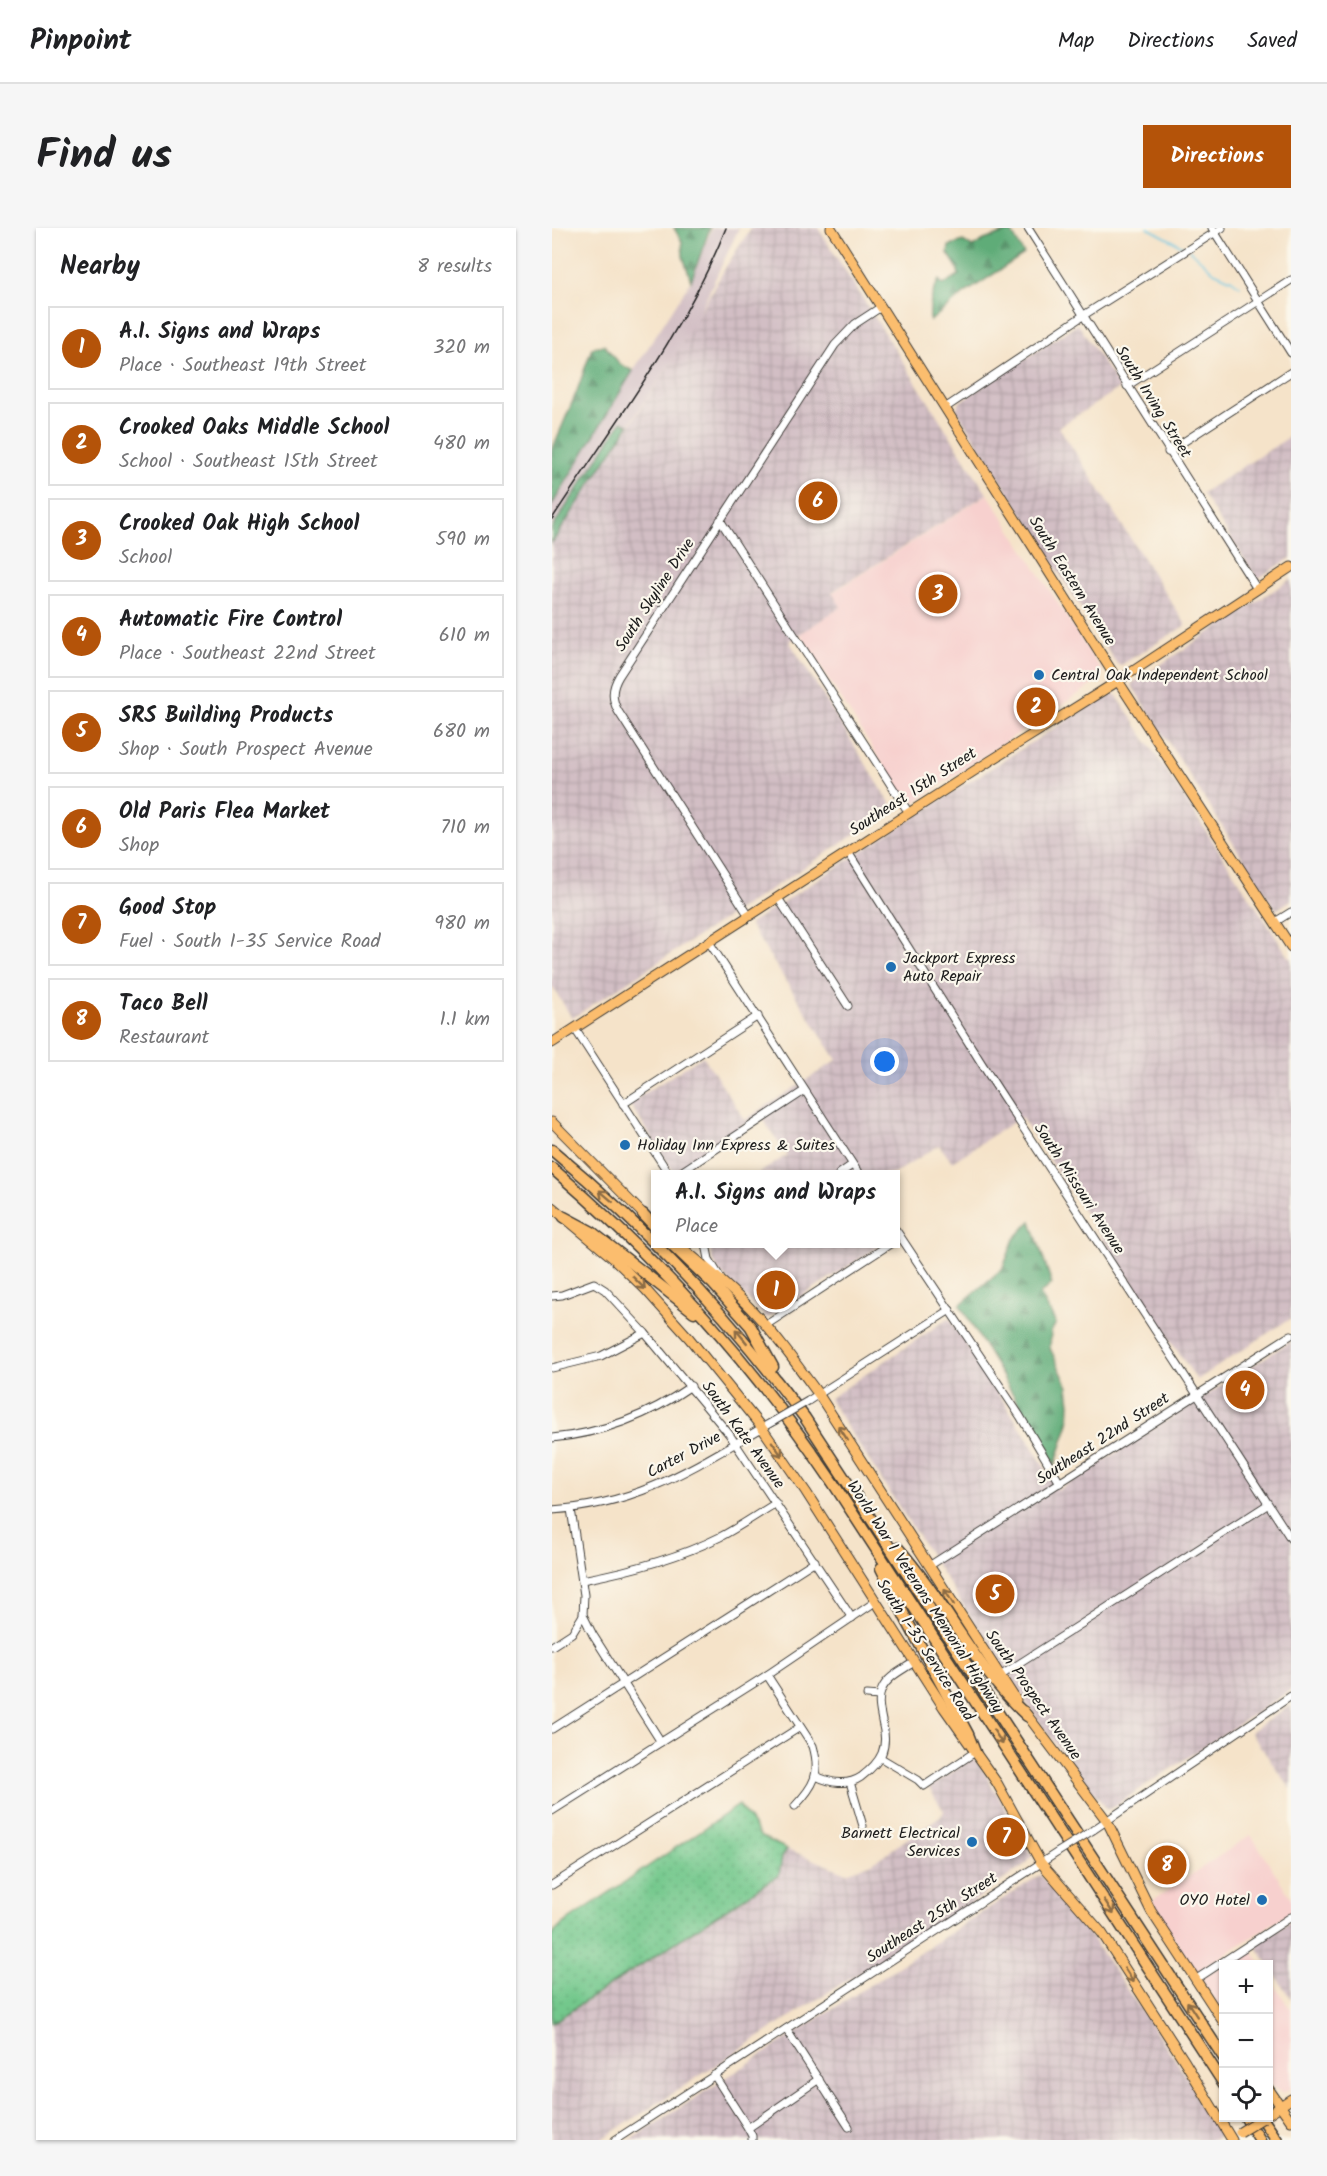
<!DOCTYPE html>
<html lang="en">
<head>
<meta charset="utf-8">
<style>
  body { margin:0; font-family:Kalam,sans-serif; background:#f6f6f6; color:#202124 }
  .controls { position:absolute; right:18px; bottom:18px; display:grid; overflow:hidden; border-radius:0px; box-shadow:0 2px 4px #0004 }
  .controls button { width:54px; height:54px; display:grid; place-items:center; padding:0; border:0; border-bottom:2px solid #e0e0e0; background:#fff; color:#202124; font:30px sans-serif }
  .you { position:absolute; left:333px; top:834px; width:21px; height:21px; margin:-15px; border:4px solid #fff; border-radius:50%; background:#1a73e8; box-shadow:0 0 0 9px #1a73e833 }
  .badge { display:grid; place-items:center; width:39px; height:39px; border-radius:50%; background:#b45309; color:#fff; font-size:20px; font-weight:700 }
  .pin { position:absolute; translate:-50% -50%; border:3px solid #fff; box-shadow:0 2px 6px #0006 }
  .popup { position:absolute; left:99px; top:942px; width:249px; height:78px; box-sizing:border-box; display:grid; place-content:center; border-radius:0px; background:#fff; filter:drop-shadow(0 2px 4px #0005); font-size:20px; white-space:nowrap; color:#757577 }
  .popup b { font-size:22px; color:#202124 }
  .popup::after { content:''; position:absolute; left:50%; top:100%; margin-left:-12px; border:12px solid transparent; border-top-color:#fff }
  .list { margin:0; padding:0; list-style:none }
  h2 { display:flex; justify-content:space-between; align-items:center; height:78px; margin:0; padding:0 24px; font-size:26px }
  h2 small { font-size:20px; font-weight:400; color:#757577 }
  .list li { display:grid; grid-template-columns:39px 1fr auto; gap:18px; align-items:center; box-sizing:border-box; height:84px; margin:0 12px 12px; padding:0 12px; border:2px solid #e0e0e0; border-radius:0px }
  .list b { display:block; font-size:22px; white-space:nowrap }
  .list p { margin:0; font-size:20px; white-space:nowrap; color:#757577 }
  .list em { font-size:20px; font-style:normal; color:#757577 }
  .icon { flex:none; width:33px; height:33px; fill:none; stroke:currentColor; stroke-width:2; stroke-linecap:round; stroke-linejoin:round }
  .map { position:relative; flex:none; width:739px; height:1912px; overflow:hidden; border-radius:0px }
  header { display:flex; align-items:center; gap:36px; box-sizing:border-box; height:84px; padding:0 30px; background:#fff; border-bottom:2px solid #e0e0e0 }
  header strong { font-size:28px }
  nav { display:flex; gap:33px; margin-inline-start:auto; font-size:21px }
  .intro { display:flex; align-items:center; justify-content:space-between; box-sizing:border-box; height:144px; padding:0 36px }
  h1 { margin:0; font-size:42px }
  .button { padding:15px 27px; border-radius:0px; background:#b45309; color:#fff; font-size:21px; font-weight:700 }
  main { display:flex; gap:36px; padding:0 36px }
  aside { flex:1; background:#fff; border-radius:0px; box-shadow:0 2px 4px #0004 }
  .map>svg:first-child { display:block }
</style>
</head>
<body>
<header>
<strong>Pinpoint</strong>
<nav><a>Map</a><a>Directions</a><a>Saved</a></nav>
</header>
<div class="intro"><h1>Find us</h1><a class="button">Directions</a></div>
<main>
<aside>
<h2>Nearby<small>8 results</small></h2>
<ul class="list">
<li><span class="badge">1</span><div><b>A.I. Signs and Wraps</b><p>Place · Southeast 19th Street</p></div><em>320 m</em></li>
<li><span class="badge">2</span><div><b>Crooked Oaks Middle School</b><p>School · Southeast 15th Street</p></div><em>480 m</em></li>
<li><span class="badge">3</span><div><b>Crooked Oak High School</b><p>School</p></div><em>590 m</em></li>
<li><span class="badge">4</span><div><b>Automatic Fire Control</b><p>Place · Southeast 22nd Street</p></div><em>610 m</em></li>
<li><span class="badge">5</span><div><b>SRS Building Products</b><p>Shop · South Prospect Avenue</p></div><em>680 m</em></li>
<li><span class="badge">6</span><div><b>Old Paris Flea Market</b><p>Shop</p></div><em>710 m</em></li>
<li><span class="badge">7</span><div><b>Good Stop</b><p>Fuel · South I-35 Service Road</p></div><em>980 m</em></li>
<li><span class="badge">8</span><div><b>Taco Bell</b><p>Restaurant</p></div><em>1.1 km</em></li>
</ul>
</aside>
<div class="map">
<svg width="739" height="1912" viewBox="0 0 739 1912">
  <defs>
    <pattern id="industrial-grid" width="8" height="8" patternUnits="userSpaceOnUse" patternTransform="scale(1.5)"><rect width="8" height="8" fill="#d2bec4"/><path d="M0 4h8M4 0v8" fill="none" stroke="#b4a3a8"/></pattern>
    <pattern id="grass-dots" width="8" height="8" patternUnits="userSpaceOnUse" patternTransform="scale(1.5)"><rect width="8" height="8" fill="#73c88c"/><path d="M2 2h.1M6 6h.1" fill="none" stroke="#63ab78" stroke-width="1.8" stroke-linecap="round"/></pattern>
    <pattern id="forest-firs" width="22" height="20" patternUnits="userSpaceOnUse" patternTransform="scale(1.5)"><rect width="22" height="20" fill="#5eac78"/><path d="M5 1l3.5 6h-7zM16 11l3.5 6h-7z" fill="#4d8b62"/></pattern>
  </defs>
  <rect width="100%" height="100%" fill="#fbf7ec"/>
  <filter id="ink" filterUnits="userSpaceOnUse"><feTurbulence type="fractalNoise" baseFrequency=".0167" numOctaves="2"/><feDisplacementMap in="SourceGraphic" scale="12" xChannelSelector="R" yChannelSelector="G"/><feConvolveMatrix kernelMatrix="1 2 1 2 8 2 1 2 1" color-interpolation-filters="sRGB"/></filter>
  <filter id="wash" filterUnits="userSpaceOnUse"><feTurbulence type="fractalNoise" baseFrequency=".008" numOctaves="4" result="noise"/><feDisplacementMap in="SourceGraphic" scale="24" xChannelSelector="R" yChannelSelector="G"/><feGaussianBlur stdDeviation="1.35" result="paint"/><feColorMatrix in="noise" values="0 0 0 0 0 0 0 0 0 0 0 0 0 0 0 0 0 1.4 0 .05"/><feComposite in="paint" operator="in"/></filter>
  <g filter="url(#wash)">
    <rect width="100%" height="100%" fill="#f5e3c9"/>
    <g fill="#f7d0ce">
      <polygon points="436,266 549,442 550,447 546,453 364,573 356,576 248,406 289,379 280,365"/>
      <polygon points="699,1607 739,1670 739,1684 644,1745 598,1674"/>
      <polygon points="697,1719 709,1736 672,1736 671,1786 649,1751"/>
      <polygon points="716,1748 739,1782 739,1860 731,1865 721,1859 717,1852"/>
    </g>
    <g fill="url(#industrial-grid)">
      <polygon points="199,0 266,0 435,266 280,364 289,379 237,413 342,581 20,790 0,758 0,314 115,141 175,37"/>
      <polygon points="526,96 568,160 507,199 634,397 569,437 566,437 560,429 404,181 409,173"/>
      <polygon points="739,208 739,330 705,351 650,265"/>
      <polygon points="739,351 739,672 724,682 579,456"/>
      <polygon points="561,466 565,468 739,732 739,1090 645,1152 469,889 400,934 387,917 342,946 206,946 235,927 208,887 122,944 77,875 151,828 193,892 285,832 197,696 406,561 552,469"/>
      <polygon points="157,1016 331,1016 215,1090 167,1043 160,1031"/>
      <polygon points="397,1090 472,1205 506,1262 739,1113 739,1462 556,1582 516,1534 472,1471 277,1171"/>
      <polygon points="739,1477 739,1561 698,1504"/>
      <polygon points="420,1531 428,1537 475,1618 480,1628 475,1635 418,1676 350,1721 295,1752 49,1912 0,1912 0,1796 227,1648 230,1629 235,1621 295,1645 320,1635 390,1587 392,1583 377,1560"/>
      <polygon points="488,1647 534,1702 627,1837 670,1906 661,1912 78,1912"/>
      <polygon points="739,1693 739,1771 703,1716"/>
    </g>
    <polygon fill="#d2bec4" points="160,0 187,0 145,90 115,141 0,309 0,277 81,143 139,53"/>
    <polygon fill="url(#grass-dots)" stroke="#487254" stroke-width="1.5" points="187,1577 208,1608 235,1621 230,1629 227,1647 0,1795 0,1707 12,1695"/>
    <g fill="url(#forest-firs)" stroke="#3d644a" stroke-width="1.5">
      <polygon points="122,0 158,0 139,53 131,28 130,14"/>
      <path d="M459,3L472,26L413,65L378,93C377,77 379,66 387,52L391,57L407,47L405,39L396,25L397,18L411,13L421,19L432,12Z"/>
      <polygon points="52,117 68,136 81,143 0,277 0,222 25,163 40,120"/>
      <polygon points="70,193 77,197 0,315 0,300"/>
      <polygon points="479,993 500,1056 488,1066 504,1095 499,1104 498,1120 516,1159 518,1176 517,1195 503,1237 408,1077 451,1040 462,1011"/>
    </g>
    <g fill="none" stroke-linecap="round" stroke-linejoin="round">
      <g stroke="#65c5e3" stroke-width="1.5">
        <polyline points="596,0 634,20"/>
        <polyline points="638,22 662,44 680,52 688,58"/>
      </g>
    </g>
  </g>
  <g filter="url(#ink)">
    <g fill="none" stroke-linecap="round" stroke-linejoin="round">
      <defs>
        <g id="minor">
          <polyline points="476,0 705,361"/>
          <polyline points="660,0 739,125"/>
          <polyline points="575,158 739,52"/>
          <polyline points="393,180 532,87 670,0"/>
          <polyline points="616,224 739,144"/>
          <polyline points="168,292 357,585"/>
          <polyline points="296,624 442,855 739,1311"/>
          <polyline points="226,670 296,778"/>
          <path d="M197,688L66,483C59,470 60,460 67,448L283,117L303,96L329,79"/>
          <polyline points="723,694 739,684"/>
          <polyline points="157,714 307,946"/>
          <polyline points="23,801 117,946"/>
          <polyline points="71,876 206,788"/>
          <polyline points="126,946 252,863"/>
          <polyline points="287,946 300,937"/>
          <polyline points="344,1002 468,1188 508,1255"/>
          <polyline points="154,1016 157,1031 168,1049"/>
          <polyline points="0,1068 10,1067 42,1055 53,1062 93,1105 177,1206 300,1390"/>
          <polyline points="214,1097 338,1016"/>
          <polyline points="0,1140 49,1128 93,1105"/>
          <polyline points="256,1173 398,1082"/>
          <path d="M0,1210C52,1205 96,1188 139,1158"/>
          <polyline points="19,1281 32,1367 31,1387 41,1407 109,1514"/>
          <path d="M0,1282C92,1276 146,1236 222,1193"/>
          <polyline points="377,1338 739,1107"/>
          <path d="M30,1352C78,1343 124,1331 168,1309C187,1299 206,1286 224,1275"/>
          <polyline points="0,1418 20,1405 31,1387"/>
          <path d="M215,1447L261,1518C269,1546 262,1558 243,1578"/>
          <polyline points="448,1448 715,1277"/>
          <polyline points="315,1467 327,1468"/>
          <polyline points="0,1501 263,1333"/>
          <polyline points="329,1530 366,1552 372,1558 423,1524"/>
          <path d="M264,1548C278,1555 296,1558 309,1549C330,1533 337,1520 330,1493C328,1482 325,1472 330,1461C336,1448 351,1442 362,1434"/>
          <polyline points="298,1554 311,1598"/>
          <polyline points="0,1583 215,1447 323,1374"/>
          <polyline points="541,1602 739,1468"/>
          <polyline points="0,1657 248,1499"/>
          <polyline points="643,1752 739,1689"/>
          <polyline points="234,1801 297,1899"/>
          <polyline points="162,1847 196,1900"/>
          <polyline points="63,1912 506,1624"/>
          <polyline points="200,1912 200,1908 196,1900 267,1851"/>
        </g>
        <g id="major">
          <polyline points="279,0 566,453 739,719"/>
          <polyline points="0,815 422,543 566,453 739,339"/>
          <polyline points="0,894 95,990"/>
          <polyline points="0,979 61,1030 93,1061 137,1110 210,1200 254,1264 392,1480 445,1555 489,1635 550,1705 633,1834 680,1912"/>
          <path d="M126,1016C150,1037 176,1057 198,1080C224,1107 245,1137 267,1167L464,1472"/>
          <polyline points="472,1483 555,1593 599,1683 672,1795"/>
          <polyline points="716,1860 739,1893"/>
          <polyline points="716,1886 739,1871"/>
        </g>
        <g id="highway">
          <path d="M0,922C96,1001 179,1091 253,1190L672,1830"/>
          <path d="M0,940C110,1035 200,1134 281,1255L672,1856"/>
          <polyline points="91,986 104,1000"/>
          <polyline points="12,989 40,1004 142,1084"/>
          <polyline points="119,1016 161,1056 199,1099 221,1139"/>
          <path d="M346,1320C393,1373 423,1441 475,1488"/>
          <polyline points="329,1340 354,1391 416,1506 423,1524"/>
          <polyline points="694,1890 708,1912"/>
          <polyline points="710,1890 725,1912"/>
        </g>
      </defs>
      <use href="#minor" stroke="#3d3a36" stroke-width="9"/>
      <use href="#major" stroke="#3d3a36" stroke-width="11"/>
      <use href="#highway" stroke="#3d3a36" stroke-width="13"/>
      <use href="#minor" stroke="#fff" stroke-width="7"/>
      <use href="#major" stroke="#fbbd6e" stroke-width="9"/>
      <use href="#highway" stroke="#fbbd6e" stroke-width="10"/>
      <path stroke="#1c1c1c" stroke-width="1.5" d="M0,291C61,197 133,104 174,0"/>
      <defs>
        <g id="minor-bridge">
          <polyline points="222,1193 256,1173"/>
          <polyline points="506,1624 541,1602"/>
        </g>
        <polyline id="major-bridge" points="688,1904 711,1890"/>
      </defs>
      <use href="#minor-bridge" stroke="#3d3a36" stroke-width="9" stroke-linecap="butt"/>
      <use href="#major-bridge" stroke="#3d3a36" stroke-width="11" stroke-linecap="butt"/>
      <use href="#minor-bridge" stroke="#fff" stroke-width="7"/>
      <use href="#major-bridge" stroke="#fbbd6e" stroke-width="9"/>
    </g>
    <defs><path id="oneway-shaft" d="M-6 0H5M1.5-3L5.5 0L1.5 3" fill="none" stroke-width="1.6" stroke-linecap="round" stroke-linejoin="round" transform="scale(1.5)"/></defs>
    <g stroke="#8c6c45">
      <use href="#oneway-shaft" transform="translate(54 968) rotate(-139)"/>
      <use href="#oneway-shaft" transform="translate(87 1055) rotate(45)"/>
      <use href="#oneway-shaft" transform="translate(189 1108) rotate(-130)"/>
      <use href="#oneway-shaft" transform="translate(291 1205) rotate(-123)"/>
      <use href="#oneway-shaft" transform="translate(225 1221) rotate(55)"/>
      <use href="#oneway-shaft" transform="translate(397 1369) rotate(-122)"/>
      <use href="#oneway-shaft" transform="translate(446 1509) rotate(57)"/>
      <use href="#oneway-shaft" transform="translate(557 1679) rotate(57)"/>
      <use href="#oneway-shaft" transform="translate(577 1747) rotate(57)"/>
      <use href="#oneway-shaft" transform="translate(640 1781) rotate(-123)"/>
    </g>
  </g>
  <g fill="#1f6fb2" stroke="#fbf7ec" stroke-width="2">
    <circle cx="487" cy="447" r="6"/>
    <circle cx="339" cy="739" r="6"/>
    <circle cx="73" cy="917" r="6"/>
    <circle cx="420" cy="1614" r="6"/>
    <circle cx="710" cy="1672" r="6"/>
  </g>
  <g text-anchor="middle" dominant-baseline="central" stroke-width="4.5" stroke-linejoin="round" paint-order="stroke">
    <g font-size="16" fill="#1c1c1c" stroke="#fbf7ec">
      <text transform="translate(601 174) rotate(58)">South Irving Street</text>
      <text transform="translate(520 353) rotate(58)">South Eastern Avenue</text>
      <text transform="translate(103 367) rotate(-57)">South Skyline Drive</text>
      <text transform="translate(361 564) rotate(-33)">Southeast 15th Street</text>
      <text transform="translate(527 961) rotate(57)">South Missouri Avenue</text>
      <text transform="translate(191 1207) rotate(54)">South Kate Avenue</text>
      <text transform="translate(551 1211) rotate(-33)">Southeast 22nd Street</text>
      <text transform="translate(132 1227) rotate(-28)">Carter Drive</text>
      <text transform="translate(373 1369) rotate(57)">World War I Veterans Memorial Highway</text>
      <text transform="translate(373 1422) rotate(57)">South I-35 Service Road</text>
      <text transform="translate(481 1467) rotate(55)">South Prospect Avenue</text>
      <text transform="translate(380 1690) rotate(-33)">Southeast 25th Street</text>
    </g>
    <g font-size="16" fill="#1c1c1c" stroke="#fbf7ec" text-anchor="start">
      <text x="499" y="447">Central Oak Independent School</text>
      <text x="351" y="730">Jackport Express<tspan x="351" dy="18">Auto Repair</tspan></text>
      <text x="85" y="917">Holiday Inn Express &amp; Suites</text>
      <text x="408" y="1605" text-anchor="end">Barnett Electrical<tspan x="408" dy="18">Services</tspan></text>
      <text x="698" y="1672" text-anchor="end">OYO Hotel</text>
    </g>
  </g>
</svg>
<div class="controls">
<button>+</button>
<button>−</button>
<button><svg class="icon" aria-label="locate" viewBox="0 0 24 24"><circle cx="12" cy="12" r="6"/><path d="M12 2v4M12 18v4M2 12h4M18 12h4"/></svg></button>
</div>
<div class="you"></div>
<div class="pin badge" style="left:224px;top:1062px">1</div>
<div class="popup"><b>A.I. Signs and Wraps</b>Place</div>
<div class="pin badge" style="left:484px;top:479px">2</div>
<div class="pin badge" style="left:386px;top:366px">3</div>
<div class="pin badge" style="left:693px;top:1162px">4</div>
<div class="pin badge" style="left:443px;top:1366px">5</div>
<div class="pin badge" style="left:266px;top:273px">6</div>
<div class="pin badge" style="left:454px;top:1609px">7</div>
<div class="pin badge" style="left:615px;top:1637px">8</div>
</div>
</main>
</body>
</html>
